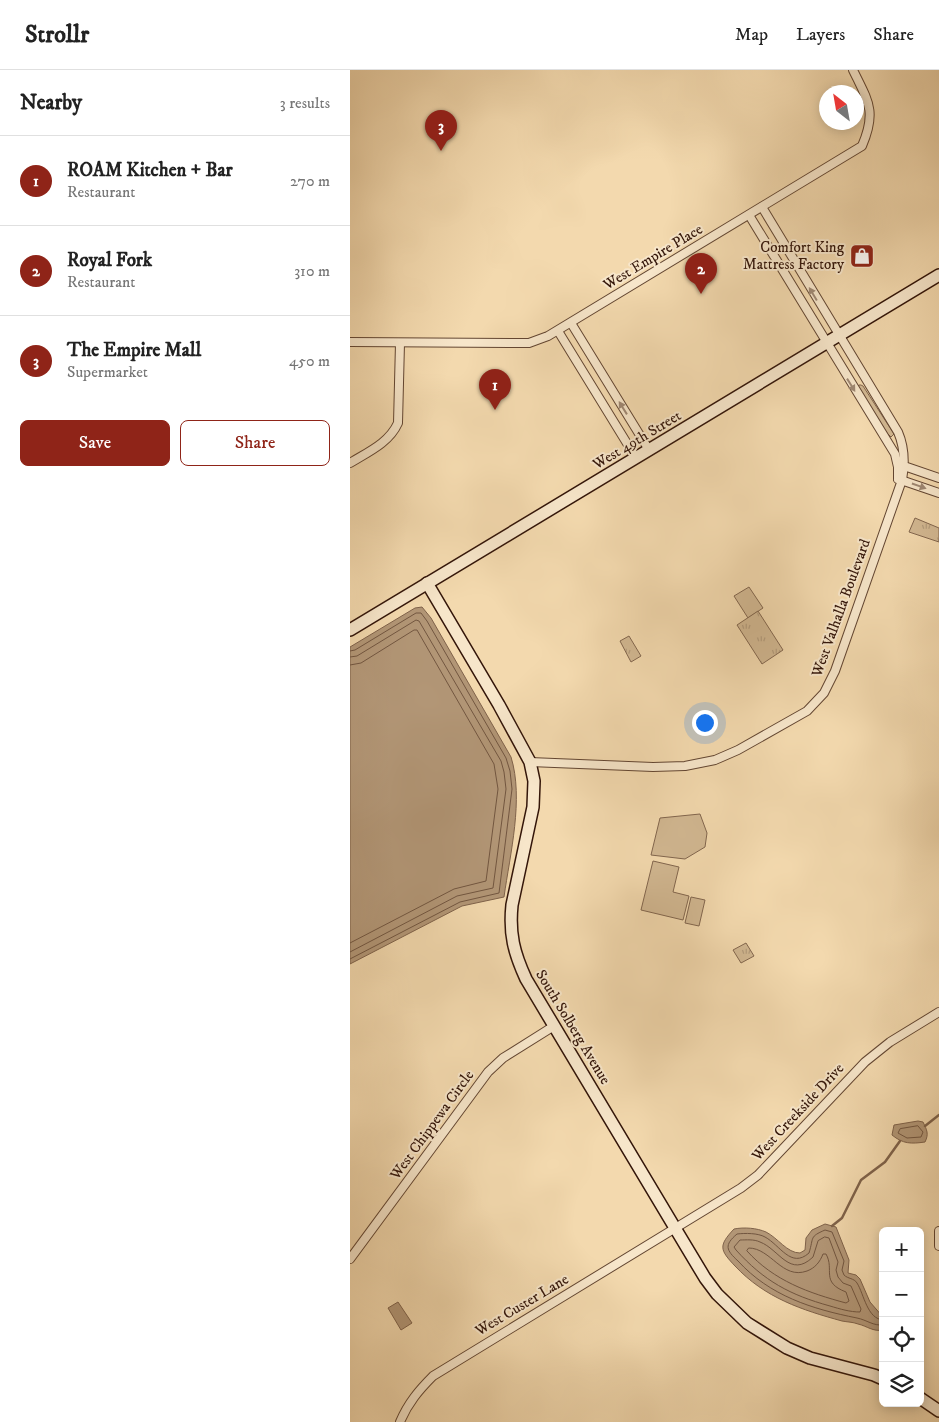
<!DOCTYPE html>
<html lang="en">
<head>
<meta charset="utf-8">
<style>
  body { margin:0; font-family:"IM FELL DW Pica",serif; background:#f6f6f6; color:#222 }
  .controls { position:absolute; right:15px; bottom:15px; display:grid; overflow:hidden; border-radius:8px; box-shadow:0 2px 12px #0003 }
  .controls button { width:45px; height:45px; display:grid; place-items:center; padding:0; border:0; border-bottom:1px solid #e0e0e0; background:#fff; color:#222; font:25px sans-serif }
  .compass { position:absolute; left:469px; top:15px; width:45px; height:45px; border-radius:50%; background:#fff; box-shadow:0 2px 12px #0003; rotate:329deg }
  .you { position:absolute; left:354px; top:652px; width:18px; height:18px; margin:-12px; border:4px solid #fff; border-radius:50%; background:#1a73e8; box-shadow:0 0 0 8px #1a73e833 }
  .badge { display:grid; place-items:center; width:32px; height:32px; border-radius:50%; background:#8f2418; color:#fff; font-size:16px; font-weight:700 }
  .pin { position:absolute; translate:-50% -41px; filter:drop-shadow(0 1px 2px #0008) }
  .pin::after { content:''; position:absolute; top:26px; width:18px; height:15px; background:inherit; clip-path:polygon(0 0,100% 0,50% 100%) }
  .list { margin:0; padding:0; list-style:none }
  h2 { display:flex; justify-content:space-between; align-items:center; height:65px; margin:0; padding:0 20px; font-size:21px }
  h2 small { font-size:16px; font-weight:400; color:#767676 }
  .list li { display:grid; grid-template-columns:32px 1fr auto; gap:15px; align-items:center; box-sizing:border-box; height:90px; padding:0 20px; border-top:1px solid #e0e0e0 }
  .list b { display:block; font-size:19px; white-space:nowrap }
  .list p { margin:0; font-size:16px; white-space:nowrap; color:#767676 }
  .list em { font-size:16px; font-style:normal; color:#767676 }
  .actions { display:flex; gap:10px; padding:15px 20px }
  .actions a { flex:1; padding:11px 0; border:1px solid #8f2418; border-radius:8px; text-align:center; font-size:18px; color:#8f2418 }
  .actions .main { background:#8f2418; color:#fff }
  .icon { flex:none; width:28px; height:28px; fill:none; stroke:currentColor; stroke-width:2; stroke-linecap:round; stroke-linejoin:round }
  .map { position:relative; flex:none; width:589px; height:1352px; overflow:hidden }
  header { display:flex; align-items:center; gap:30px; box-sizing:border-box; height:70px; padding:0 25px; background:#fff; border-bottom:1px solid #e0e0e0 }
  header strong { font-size:24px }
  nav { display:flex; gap:28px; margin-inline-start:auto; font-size:18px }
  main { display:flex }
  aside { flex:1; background:#fff }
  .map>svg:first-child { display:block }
</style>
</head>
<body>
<header>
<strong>Strollr</strong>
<nav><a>Map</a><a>Layers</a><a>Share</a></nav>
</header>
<main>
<aside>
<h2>Nearby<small>3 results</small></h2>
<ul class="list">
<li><span class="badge">1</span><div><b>ROAM Kitchen + Bar</b><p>Restaurant</p></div><em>270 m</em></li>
<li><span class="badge">2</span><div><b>Royal Fork</b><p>Restaurant</p></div><em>310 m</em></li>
<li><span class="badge">3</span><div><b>The Empire Mall</b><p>Supermarket</p></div><em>450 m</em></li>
</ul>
<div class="actions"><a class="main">Save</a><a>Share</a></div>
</aside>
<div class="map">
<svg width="589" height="1352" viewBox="0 0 589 1352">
  <defs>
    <pattern id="park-tufts" width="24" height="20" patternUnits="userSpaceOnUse" patternTransform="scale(1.25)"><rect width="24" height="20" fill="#d2b892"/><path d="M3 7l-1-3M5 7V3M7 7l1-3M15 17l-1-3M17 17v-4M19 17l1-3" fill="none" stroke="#b59d7d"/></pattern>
  </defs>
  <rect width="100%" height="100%" fill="#f3d9ae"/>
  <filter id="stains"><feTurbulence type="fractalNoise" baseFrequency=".004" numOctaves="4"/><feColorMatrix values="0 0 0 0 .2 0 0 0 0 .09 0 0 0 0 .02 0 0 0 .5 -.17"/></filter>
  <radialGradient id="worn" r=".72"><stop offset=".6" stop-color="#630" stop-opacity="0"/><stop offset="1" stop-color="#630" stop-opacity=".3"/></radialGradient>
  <g fill="#d2b892" stroke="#82664e">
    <polygon points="509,315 511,315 513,316 544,364 541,367 537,363 508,317"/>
    <polygon points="399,517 413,538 398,548 384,526"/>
    <polygon points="350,744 357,763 355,777 335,789 301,785 310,748"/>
    <polygon points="303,791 329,797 323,822 339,826 333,850 291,840"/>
    <polygon points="341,827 355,830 349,856 335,853"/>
  </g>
  <g fill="url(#park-tufts)" stroke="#82664e">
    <polygon points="565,448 589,458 589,472 559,462"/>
    <polygon points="408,541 433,580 412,594 387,555"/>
    <polygon points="279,566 291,586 281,592 270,571"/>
    <polygon points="396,873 404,886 391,893 383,880"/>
  </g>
  <g fill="#b29676" stroke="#7f624a">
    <path d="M72,537L81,548L161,687C174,729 160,784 154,827L112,836L0,894V577L65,538Z"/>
    <path d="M568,1051L573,1052C577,1060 579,1064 575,1072C561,1074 553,1074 542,1065L544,1055Z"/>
    <path d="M475,1154L486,1157L499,1190L498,1203L506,1205L510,1209L520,1232L533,1247V1260C523,1262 517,1256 508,1254C503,1252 497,1252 492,1251C452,1240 415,1228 385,1196C370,1180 368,1176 384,1159C394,1157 407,1158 416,1162C428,1168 437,1183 450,1183L455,1180L456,1168L462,1160Z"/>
    <polygon points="48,1232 62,1253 51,1260 38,1238"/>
  </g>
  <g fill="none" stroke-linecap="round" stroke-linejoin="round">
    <g stroke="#725640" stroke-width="1">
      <polyline points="0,581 5,580 66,543 71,543 77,551 156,688 160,701 162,719 149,823 110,832 0,889"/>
      <polyline points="0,587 7,586 66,550 69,551 151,691 154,702 156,719 143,818 107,826 0,882"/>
      <polyline points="0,595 11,593 64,560 67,560 144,694 148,719 136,811 104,819 0,873"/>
      <polygon points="568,1056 573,1062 571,1067 557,1068 548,1063 550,1059"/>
      <path d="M475,1167L479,1168L488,1192L486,1200L488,1207L493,1213L501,1216L511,1239L510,1242C500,1242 490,1239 480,1236C440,1225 414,1211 386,1180L384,1177L390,1170C396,1170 404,1169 410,1172C429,1179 440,1209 463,1187L468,1171Z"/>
      <path d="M399,1178C421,1178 432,1210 457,1201C465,1198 470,1192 473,1184H476C485,1200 470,1212 496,1222L499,1231L496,1233C459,1223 424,1211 397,1181Z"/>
      <path d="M533,1250C517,1249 514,1224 507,1213C504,1208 498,1209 494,1205L492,1200L494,1191L482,1162L475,1160C459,1167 464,1167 459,1183C441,1199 430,1175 415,1167C408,1163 395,1163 387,1164C374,1175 376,1180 388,1191C420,1226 462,1239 507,1248C517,1250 523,1256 533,1255"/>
    </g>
    <g stroke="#7f624a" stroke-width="2.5">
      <polyline points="575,1056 589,1045"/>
      <polyline points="482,1156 492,1148 511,1110 535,1092 550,1071"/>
    </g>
    <defs>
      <g id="street">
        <polyline points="399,145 545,384 548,397 548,409"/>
        <polyline points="221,253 299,380"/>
        <polyline points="208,261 286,388"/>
        <path d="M0,272L179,273L198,266L512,76C527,41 518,31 503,0"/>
        <path d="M0,393C18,382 39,373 48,353L50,273"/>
        <polyline points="550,396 554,396 589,408"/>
        <polyline points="548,409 589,423"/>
        <path d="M180,692L303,697L335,696L365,690L388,680L457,641L474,623L485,601L552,410C555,393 555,378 548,362L412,137"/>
        <polyline points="589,1161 589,1176"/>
        <polyline points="0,1189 138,1002 153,988 204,956"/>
        <path d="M50,1352C58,1333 69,1320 83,1306L391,1118L408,1105L515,992L540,972L589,942"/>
      </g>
      <g id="secondary">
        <path d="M77,513L149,635L180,692L184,711L183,737L162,835C159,864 164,883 176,909L325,1158L355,1208L367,1224L397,1253L437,1278L460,1288L524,1305L533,1309"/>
        <polyline points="0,560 589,205"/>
        <polyline points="570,1328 589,1341"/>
      </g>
    </defs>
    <use href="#street" stroke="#634632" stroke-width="10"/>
    <use href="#secondary" stroke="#331509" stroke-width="14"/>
    <use href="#street" stroke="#f7e6ca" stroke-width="8"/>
    <use href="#secondary" stroke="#f7e6ca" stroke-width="11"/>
  </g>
  <defs><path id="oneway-solid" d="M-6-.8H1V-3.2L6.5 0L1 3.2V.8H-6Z" transform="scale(1.25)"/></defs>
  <g fill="#9f8873">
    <use href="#oneway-solid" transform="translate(463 224) rotate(-121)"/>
    <use href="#oneway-solid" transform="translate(501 315) rotate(58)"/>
    <use href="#oneway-solid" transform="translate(273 338) rotate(-122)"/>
    <use href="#oneway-solid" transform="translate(569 416) rotate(19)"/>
  </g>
  <defs>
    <symbol id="shop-square" viewBox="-11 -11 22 22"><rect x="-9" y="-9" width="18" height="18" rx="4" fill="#8f2418" stroke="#f7e6ca"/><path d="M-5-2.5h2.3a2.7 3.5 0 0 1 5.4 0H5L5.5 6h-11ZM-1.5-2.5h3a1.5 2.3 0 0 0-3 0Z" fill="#fff"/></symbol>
  </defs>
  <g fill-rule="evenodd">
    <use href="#shop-square" x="498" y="172" width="28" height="28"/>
  </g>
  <g text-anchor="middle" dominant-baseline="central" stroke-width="4" stroke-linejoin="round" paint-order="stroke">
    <g font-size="15" fill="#331509" stroke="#f7e6ca" text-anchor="end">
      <text x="494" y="177">Comfort King<tspan x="494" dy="17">Mattress Factory</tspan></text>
    </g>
    <g font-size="15" fill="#331509" stroke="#f7e6ca">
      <text transform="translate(303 187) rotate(-31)">West Empire Place</text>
      <text transform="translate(287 370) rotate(-31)">West 49th Street</text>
      <text transform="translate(491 538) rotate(-70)">West Valhalla Boulevard</text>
      <text transform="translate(223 957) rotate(59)">South Solberg Avenue</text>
      <text transform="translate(448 1042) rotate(-47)">West Creekside Drive</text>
      <text transform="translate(82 1055) rotate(-54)">West Chippewa Circle</text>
      <text transform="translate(172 1235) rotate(-31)">West Custer Lane</text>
    </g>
  </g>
  <rect width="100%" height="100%" filter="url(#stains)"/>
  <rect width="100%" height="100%" fill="url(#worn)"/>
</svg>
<div class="controls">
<button>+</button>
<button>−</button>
<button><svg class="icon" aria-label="locate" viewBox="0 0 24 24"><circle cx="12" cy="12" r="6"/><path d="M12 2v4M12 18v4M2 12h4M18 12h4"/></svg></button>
<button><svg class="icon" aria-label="layers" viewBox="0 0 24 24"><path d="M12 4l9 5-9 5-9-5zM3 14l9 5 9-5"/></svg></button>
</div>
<svg class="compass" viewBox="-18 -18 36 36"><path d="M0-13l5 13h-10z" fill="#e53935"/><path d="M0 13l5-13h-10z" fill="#767676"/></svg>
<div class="you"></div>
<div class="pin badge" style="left:145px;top:340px">1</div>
<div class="pin badge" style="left:351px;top:224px">2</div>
<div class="pin badge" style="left:91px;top:81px">3</div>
</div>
</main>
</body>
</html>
